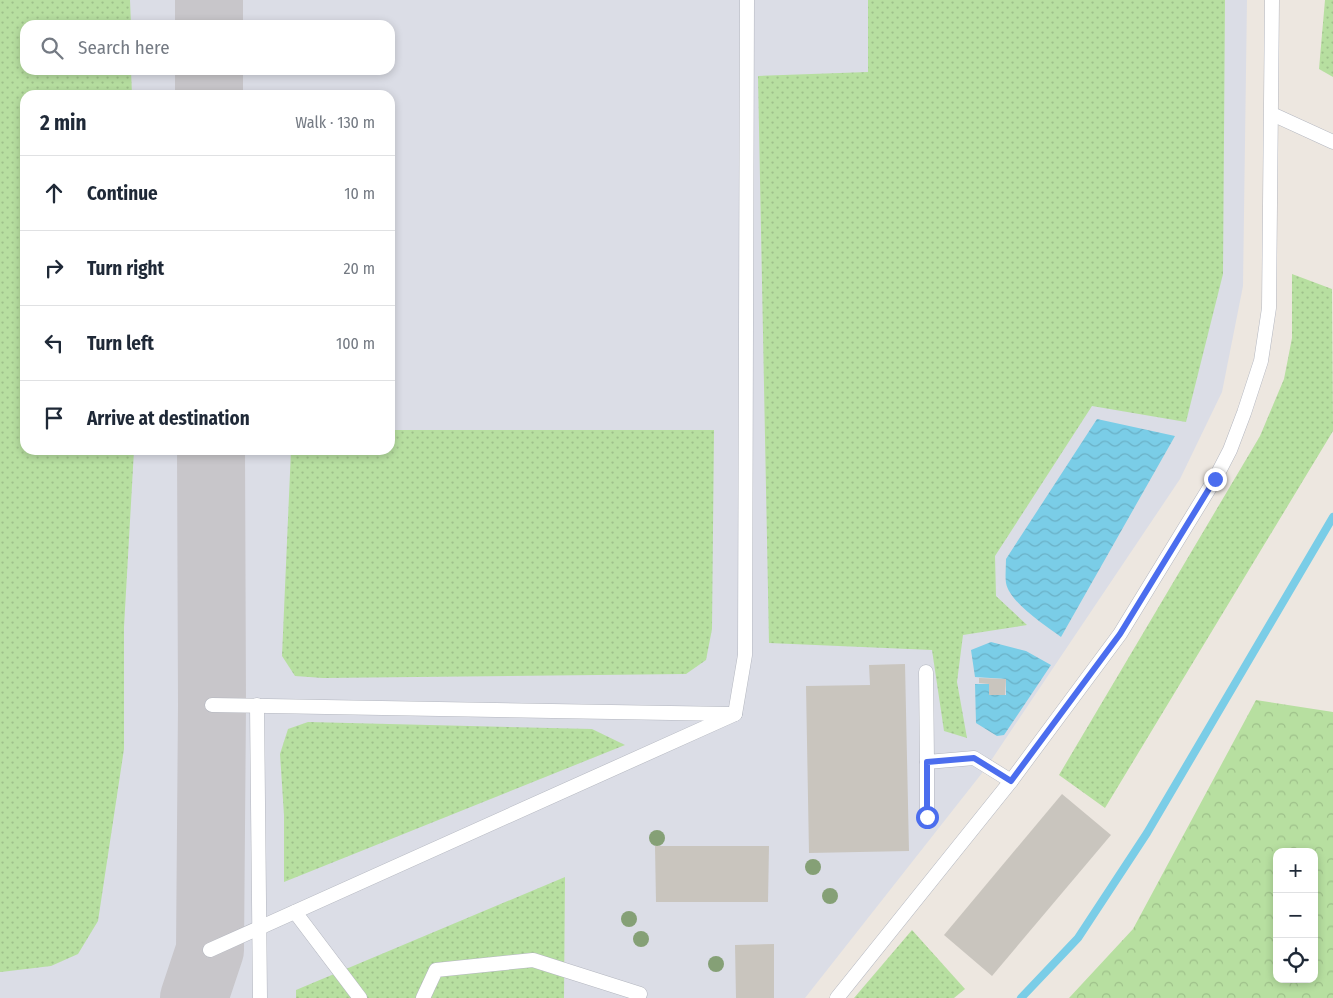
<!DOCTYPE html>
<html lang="en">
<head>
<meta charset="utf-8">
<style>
  body { margin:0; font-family:"Fira Sans Condensed",sans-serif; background:#f6f6f7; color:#1f2937 }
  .controls { position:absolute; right:15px; bottom:15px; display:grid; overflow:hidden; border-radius:10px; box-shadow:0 2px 8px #0003 }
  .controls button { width:45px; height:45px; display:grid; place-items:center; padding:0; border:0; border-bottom:1px solid #e0e1e3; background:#fff; color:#1f2937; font:25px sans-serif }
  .stop { position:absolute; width:15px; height:15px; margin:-11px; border:4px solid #4b6dee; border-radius:50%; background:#fff }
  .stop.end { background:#4b6dee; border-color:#fff; box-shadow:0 1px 5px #0008 }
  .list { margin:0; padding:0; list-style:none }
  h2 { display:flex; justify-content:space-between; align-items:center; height:65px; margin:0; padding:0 20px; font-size:21px }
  h2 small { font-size:16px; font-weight:400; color:#747a83 }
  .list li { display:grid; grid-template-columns:32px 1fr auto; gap:15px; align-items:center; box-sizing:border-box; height:75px; padding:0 20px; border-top:1px solid #e0e1e3 }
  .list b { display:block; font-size:19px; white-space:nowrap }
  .list em { font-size:16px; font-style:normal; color:#747a83 }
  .icon { flex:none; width:28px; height:28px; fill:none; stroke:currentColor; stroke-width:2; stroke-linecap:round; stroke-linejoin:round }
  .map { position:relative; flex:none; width:1333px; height:998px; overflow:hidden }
  .search { position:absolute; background:#fff; box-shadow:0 2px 8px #0003; left:20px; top:20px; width:375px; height:55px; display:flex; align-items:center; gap:12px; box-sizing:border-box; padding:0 18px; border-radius:15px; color:#747a83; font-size:19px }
  .panel { position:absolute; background:#fff; box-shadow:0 2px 8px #0003; left:20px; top:90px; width:375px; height:365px; border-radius:15px }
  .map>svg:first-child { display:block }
</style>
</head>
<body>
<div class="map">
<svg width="1333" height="998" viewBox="0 0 1333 998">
  <defs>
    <pattern id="green-dots" width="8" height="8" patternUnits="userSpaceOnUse" patternTransform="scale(1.25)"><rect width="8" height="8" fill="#b7dfa0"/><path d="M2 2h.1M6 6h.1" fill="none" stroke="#9ec08a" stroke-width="1.8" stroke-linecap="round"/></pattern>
    <pattern id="forest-crowns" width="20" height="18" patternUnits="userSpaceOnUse" patternTransform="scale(1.25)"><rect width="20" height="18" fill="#b7dfa0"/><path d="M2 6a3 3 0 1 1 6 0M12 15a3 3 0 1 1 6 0" fill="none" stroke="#9ec08a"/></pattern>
    <pattern id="water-waves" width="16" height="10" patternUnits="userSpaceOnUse" patternTransform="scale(1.25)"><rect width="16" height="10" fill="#7acde7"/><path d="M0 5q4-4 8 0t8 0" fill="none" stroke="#6ab0c6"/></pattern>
  </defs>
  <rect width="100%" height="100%" fill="#ede7e0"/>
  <path fill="#dbdde6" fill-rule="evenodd" d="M0,0H1247L1243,286L1222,392L1180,479L986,768L805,998H0ZM25,25H390V70H25ZM25,95H390V450H25Z"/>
  <g fill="url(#green-dots)">
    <polygon points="0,0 130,0 131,25 25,25 25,70 131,70 132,95 25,95 25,450 134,450 124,627 124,749 98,921 78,954 51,966 1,972 0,972"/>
    <polygon points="868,0 1225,0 1223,274 1186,422 1092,406 995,556 996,596 1027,625 963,635 957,682 967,738 944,731 932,650 769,643 758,76 868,72"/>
    <polygon points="1325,0 1333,0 1333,77 1319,69"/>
    <polygon points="1292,274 1332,289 1333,431 1105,808 1059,775 1260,436 1284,379 1292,338"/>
    <polygon points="390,430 714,430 712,629 706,660 686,674 323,678 295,676 282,656 291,450 390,450"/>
    <polygon points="308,722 592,729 625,745 284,882 284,815 280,754 288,729"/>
    <polygon points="565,877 564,998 296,998 296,990"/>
    <polygon points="912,930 965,989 954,998 854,998"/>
  </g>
  <path fill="url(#forest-crowns)" fill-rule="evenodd" d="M1256,700L1333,712V998H1069L1133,929ZM1277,852H1314V979H1277Z"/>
  <g fill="url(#water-waves)">
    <path d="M1097,419L1175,436L1061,637C1045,625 1010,603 1006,583C1005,576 1006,567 1006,559Z"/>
    <polygon points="991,642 1026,651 1051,665 1004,735 997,736 976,723 975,684 989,684 989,695 1006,695 1006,679 975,677 971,650"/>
  </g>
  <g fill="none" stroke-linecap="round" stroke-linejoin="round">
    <polyline stroke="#7acde7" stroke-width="8" points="1021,998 1078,938 1147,833 1333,517"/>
    <g stroke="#c8c6ca" stroke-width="68">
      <polyline points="209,0 209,25"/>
      <polyline points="209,70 209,95"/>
      <polyline points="194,998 210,950 212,705 211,450"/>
    </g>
  </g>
  <g fill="#c9c5be">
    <polygon points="905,664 909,851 809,853 806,686 870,685 869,665"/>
    <polygon points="979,678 1006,679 1005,695 989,695 989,684 979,683"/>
    <polygon points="1062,794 1111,835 992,976 944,935"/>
    <polygon points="655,846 769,846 768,902 656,902"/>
    <polygon points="774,944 774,998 736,998 735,945"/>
  </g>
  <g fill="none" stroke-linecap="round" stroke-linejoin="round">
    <defs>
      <g id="lane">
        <polyline points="1272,114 1333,142"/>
        <polyline points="926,672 927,762 974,758 1011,781"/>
        <polyline points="212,705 730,714"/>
        <polyline points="257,705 260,998"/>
        <polyline points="735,714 745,655 747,0"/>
        <polyline points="927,762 927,817"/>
        <polyline points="295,912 360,998"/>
        <polyline points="210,950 735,714"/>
        <polyline points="423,998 436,970 533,960 640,994"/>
        <polyline points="837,998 1011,781 1120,634 1215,479 1230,450 1244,413 1261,361 1269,308 1272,0"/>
      </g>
    </defs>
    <use href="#lane" stroke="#b3b6bf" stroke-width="15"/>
    <use href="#lane" stroke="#fff" stroke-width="14"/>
  </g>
  <g fill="#85a076">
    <circle cx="657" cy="838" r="8"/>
    <circle cx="813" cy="867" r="8"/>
    <circle cx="830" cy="896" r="8"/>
    <circle cx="629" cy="919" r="8"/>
    <circle cx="641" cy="939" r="8"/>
    <circle cx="716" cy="964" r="8"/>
  </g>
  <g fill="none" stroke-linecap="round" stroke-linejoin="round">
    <polyline stroke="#4b6dee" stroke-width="6" points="927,817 927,762 974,758 1011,781 1120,634 1215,479"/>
  </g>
</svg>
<div class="controls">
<button>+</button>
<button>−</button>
<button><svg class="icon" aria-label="locate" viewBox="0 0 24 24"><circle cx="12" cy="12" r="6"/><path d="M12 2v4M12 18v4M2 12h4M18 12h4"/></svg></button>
</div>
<div class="stop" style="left:927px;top:817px"></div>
<div class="stop end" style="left:1215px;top:479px"></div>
<div class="search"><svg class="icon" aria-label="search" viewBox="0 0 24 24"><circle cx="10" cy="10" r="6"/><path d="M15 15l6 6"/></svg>Search here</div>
<section class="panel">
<h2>2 min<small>Walk · 130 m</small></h2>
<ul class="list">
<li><svg class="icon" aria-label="ahead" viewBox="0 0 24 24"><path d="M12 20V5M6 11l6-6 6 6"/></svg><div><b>Continue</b></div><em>10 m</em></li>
<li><svg class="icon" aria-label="right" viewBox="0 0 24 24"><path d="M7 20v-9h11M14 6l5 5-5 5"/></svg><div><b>Turn right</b></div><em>20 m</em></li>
<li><svg class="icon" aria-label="left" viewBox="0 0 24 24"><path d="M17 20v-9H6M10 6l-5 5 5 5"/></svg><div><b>Turn left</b></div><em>100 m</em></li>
<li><svg class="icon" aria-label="arrive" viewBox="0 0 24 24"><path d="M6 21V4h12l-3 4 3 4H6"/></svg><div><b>Arrive at destination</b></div></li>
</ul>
</section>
</div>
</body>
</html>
